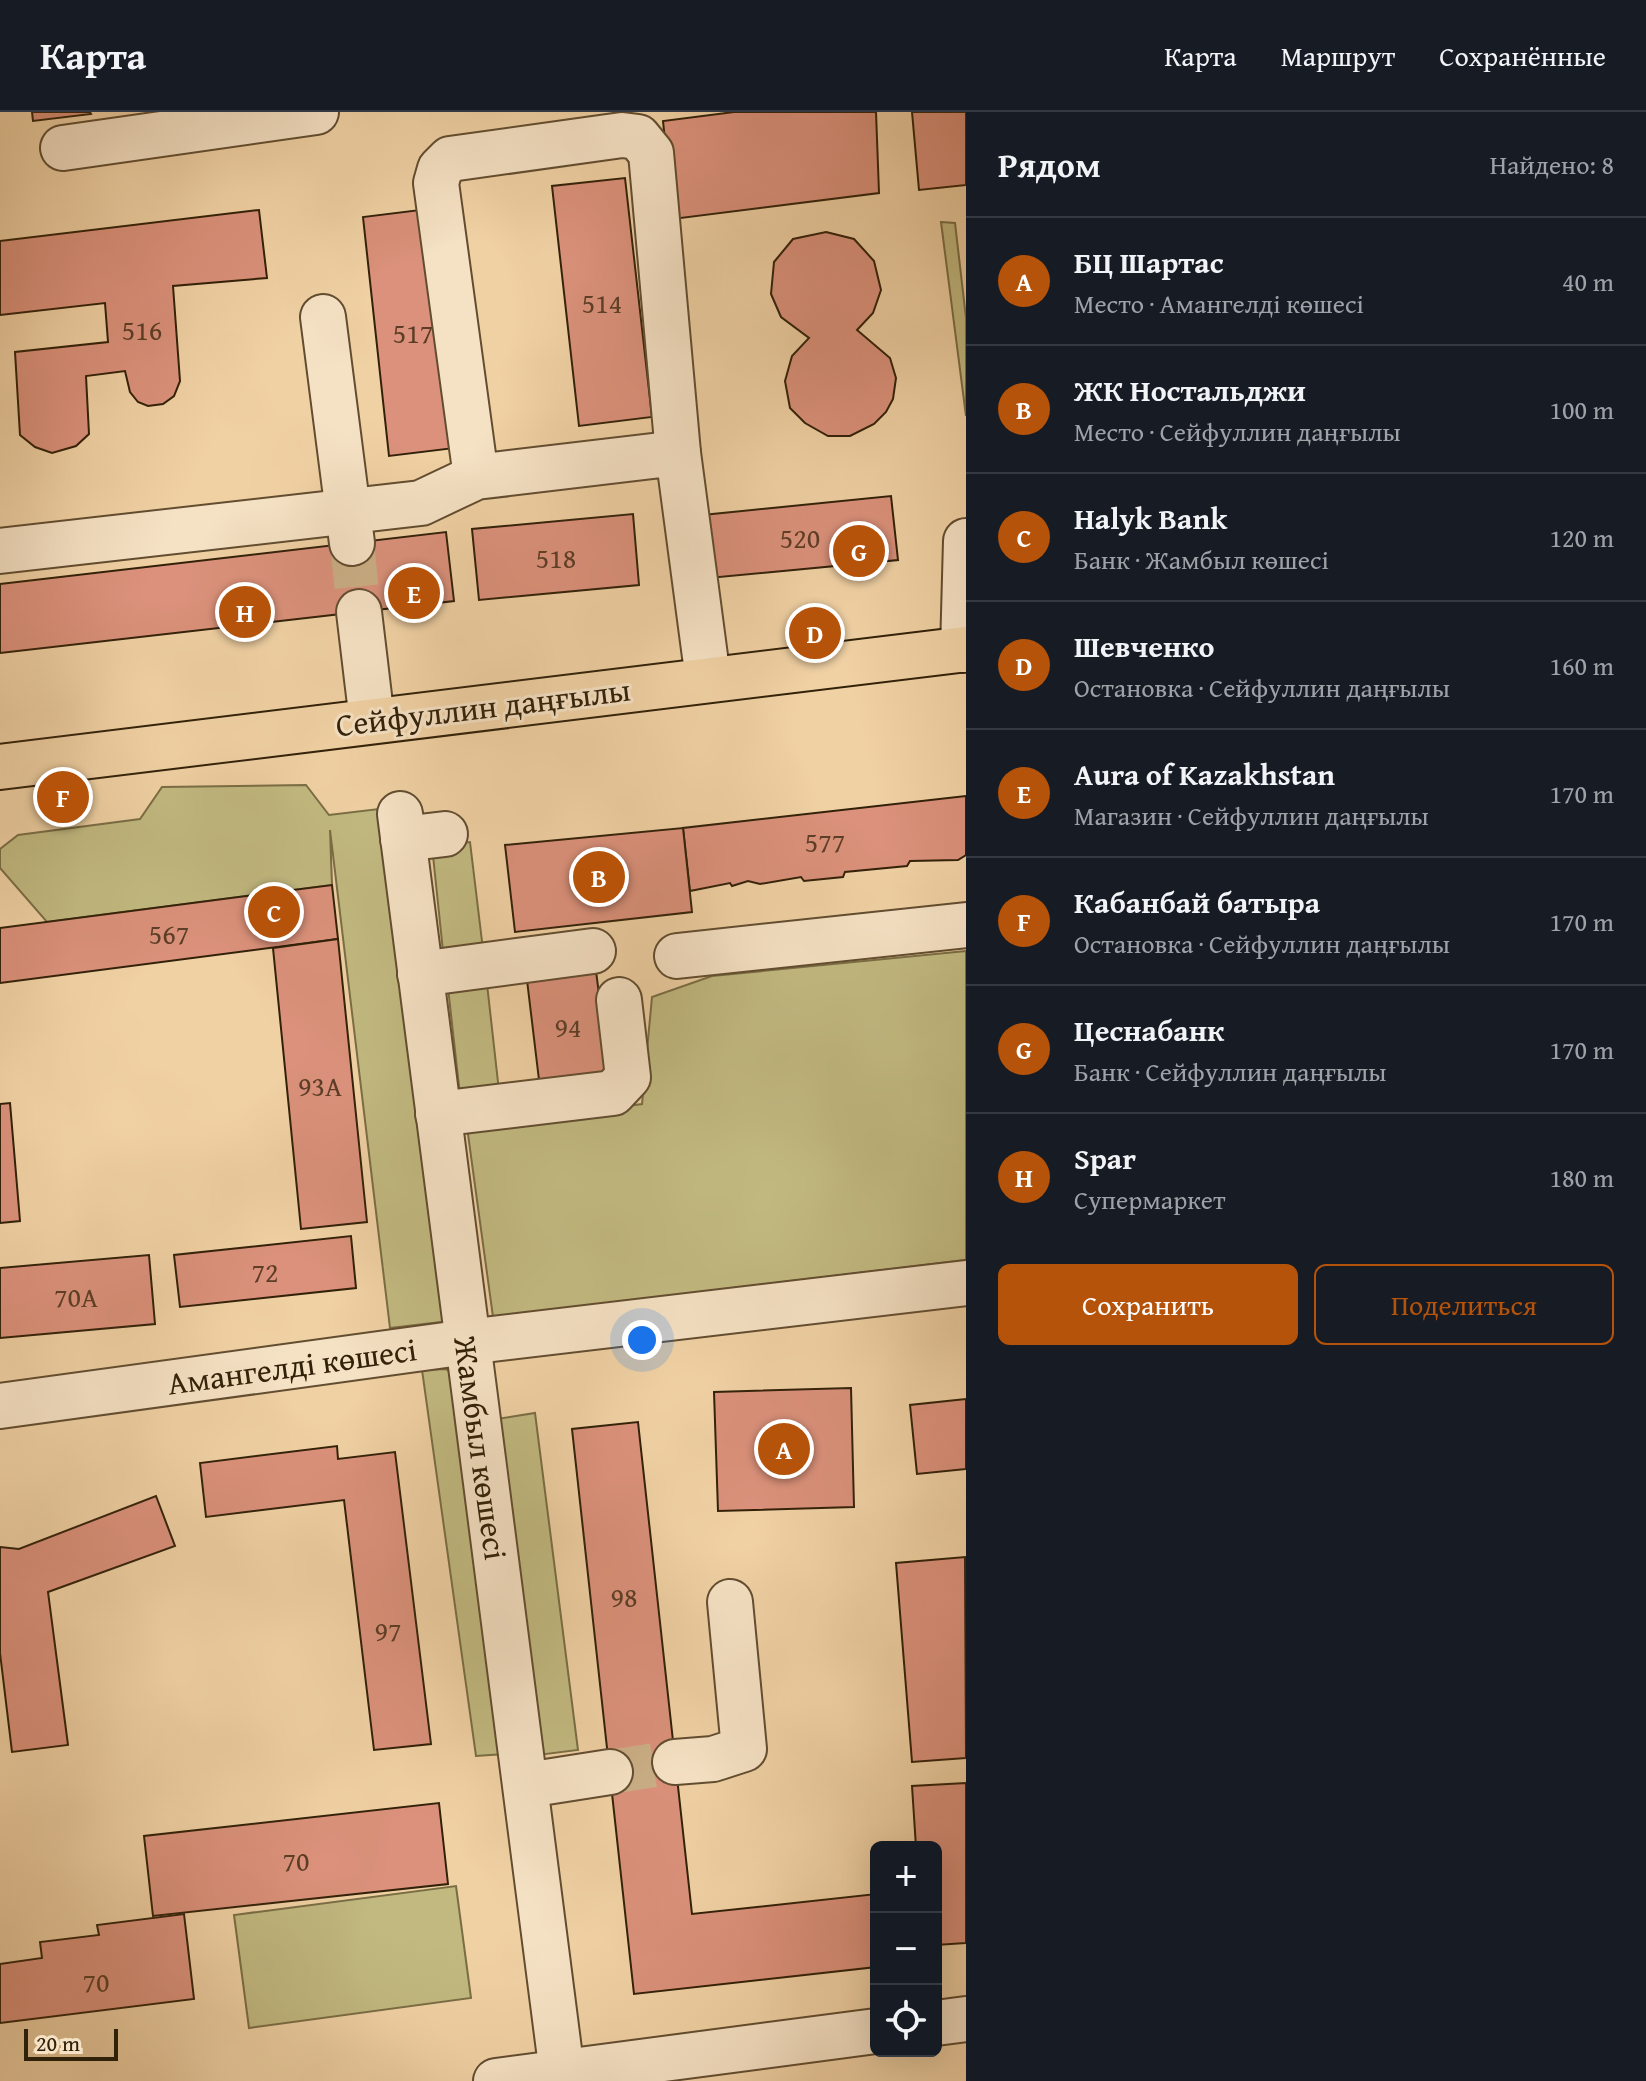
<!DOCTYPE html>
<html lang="ru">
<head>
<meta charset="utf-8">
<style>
  body { margin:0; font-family:"Gentium Book Plus",serif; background:#20242c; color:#f1f3f6 }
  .controls { position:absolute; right:24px; bottom:24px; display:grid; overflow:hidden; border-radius:12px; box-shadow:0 8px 32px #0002 }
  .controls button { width:72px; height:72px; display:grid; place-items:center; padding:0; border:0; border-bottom:2px solid #363941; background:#171b24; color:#f1f3f6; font:40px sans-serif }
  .scale { position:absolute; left:24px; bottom:20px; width:94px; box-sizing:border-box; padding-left:8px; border:4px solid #322109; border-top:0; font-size:22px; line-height:28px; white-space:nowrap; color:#322109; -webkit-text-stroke:6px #f5e1c4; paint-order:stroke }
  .you { position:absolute; left:642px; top:1228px; width:28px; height:28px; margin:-20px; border:6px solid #fff; border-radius:50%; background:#1a73e8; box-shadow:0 0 0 12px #1a73e833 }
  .badge { display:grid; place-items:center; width:52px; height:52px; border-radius:50%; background:#b45309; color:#fff; font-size:26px; font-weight:700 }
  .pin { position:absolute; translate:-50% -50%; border:4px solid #fff; box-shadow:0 2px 8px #0006 }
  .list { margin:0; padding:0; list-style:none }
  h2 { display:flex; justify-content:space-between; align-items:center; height:104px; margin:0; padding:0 32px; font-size:34px }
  h2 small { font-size:26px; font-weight:400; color:#9ea1a6 }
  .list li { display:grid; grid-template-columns:52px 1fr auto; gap:24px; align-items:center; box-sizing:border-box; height:128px; padding:0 32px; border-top:2px solid #363941 }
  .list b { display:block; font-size:30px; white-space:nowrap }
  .list p { margin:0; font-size:26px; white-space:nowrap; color:#9ea1a6 }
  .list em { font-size:26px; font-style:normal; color:#9ea1a6 }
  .actions { display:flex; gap:16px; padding:24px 32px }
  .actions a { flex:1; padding:18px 0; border:2px solid #b45309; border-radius:12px; text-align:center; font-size:28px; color:#b45309 }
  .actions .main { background:#b45309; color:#fff }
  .icon { flex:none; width:44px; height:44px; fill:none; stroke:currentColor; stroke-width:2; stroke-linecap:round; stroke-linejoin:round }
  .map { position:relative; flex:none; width:966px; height:1969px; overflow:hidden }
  header { display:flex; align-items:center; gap:48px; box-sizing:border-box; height:112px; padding:0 40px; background:#171b24; border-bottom:2px solid #363941 }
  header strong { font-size:38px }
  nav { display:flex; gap:44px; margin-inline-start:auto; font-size:28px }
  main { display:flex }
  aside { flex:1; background:#171b24 }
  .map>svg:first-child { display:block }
</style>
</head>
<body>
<header>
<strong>Карта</strong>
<nav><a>Карта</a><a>Маршрут</a><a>Сохранённые</a></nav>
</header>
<main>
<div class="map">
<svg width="966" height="1969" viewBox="0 0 966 1969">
  <rect width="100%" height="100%" fill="#f0d1a4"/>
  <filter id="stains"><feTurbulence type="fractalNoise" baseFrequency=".0025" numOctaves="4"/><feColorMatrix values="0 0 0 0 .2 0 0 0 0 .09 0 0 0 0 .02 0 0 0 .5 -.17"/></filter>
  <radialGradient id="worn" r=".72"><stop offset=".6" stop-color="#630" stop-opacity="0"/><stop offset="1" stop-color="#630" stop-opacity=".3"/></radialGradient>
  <g fill="#c1b980" stroke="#7a6d44" stroke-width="2">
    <polygon points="941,110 955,111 966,206 966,304"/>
    <polygon points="306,673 329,703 387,696 450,1209 390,1216 330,718 332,773 47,810 0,756 0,737 18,723 140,707 162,675"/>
    <polygon points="470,730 484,846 444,849 432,734"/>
    <polygon points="966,839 966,1148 493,1205 467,1015 642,992 652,885 712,864"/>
    <polygon points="486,863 499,979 460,983 447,867"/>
    <polygon points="446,1257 460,1268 505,1642 476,1644 422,1258"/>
    <polygon points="535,1301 578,1638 538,1643 490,1308"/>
    <polygon points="456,1774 471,1886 249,1916 234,1803"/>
  </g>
  <g fill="#db917b" stroke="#322109" stroke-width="2">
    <polygon points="32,0 90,0 91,2 33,9"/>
    <polygon points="734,0 876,0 879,81 673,107 663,9"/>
    <polygon points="912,0 966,0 966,73 919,78"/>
    <polygon points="625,66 652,305 579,314 552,74"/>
    <polygon points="436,96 463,335 389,344 363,105"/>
    <polygon points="259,98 267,166 173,174 180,269 174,284 163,292 148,294 138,290 130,280 125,259 86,264 89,322 76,334 52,341 35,335 20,323 15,240 108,230 105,191 0,203 0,129"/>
    <polygon points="826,120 854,127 874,149 881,178 873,201 857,218 890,246 896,266 893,287 886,300 874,312 850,324 828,324 805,311 790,296 785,269 792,244 809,226 781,205 771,182 774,150 793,127"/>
    <polygon points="891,384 898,448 709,466 703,403"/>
    <polygon points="633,402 639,473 479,488 472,417"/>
    <polygon points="446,420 454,489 0,541 0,472"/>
    <polygon points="966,684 966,743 958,748 910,749 907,754 845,760 843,765 804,769 801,765 760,772 748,769 732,774 730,771 690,779 683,716"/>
    <polygon points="683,716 692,800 515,820 505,733"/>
    <polygon points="332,773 338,827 0,871 0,816"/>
    <polygon points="338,827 367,1110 301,1117 273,836"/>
    <polygon points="596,859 609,960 539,968 527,868"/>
    <polygon points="10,991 20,1109 0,1111 0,992"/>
    <polygon points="351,1124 356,1176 180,1195 174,1143"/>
    <polygon points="149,1143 155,1212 0,1226 0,1156"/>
    <polygon points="851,1276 854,1395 718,1399 714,1280"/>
    <polygon points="966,1287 966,1357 917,1362 910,1293"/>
    <polygon points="638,1310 692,1802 876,1782 876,1855 634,1882 572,1317"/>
    <polygon points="337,1334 338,1347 395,1340 431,1632 374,1638 344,1388 206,1405 200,1351"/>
    <polygon points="156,1384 175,1434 48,1480 68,1633 12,1640 0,1541 0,1435 19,1437"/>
    <polygon points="965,1445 966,1646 912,1650 896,1451"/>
    <polygon points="966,1671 966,1831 936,1833 936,1735 916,1735 912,1674"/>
    <polygon points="439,1691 448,1772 153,1804 144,1724"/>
    <polygon points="184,1802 194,1887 0,1911 0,1852 42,1846 40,1830 99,1823 97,1813"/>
  </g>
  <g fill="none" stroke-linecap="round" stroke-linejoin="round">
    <g stroke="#caae85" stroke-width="44" stroke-dasharray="44 22" stroke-linecap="butt">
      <polyline points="352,431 359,500"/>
      <polyline points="610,1660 675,1650"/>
    </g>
    <defs>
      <g id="minor">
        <polyline points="63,36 316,0"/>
        <polyline points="323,205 352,431"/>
        <polyline points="476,365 436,71 440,57 450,47 622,23 638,25 651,41 678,341"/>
        <polyline points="0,439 421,391 476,365 678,341 708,567"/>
        <polyline points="359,500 372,609"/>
        <polyline points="963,538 966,429"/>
        <polyline points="400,702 563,1969"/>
        <polyline points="403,727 445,722"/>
        <polyline points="677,844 966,813"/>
        <polyline points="420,862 593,839"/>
        <polyline points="438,1002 613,981 628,965 619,888"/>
        <polyline points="0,1294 467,1230 966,1171"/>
        <polyline points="675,1650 713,1647 744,1637 730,1490"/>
        <polyline points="527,1673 610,1660"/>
        <polyline points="936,1911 966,1907"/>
        <polyline points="496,1969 876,1919"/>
      </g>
      <polyline id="major" points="0,655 966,537"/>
    </defs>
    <use href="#minor" stroke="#624d30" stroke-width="48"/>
    <use href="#major" stroke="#322109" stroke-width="48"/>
    <use href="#minor" stroke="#f5e1c4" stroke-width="44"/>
    <use href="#major" stroke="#f0d1a4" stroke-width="44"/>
  </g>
  <g text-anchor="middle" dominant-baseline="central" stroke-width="6" stroke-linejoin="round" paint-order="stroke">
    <g font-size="28" fill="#5c3d26">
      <text x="602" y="190">514</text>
      <text x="142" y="217">516</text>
      <text x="413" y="220">517</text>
      <text x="800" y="425">520</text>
      <text x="556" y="445">518</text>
      <text x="825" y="729">577</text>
      <text x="169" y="821">567</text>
      <text x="568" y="914">94</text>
      <text x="320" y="973">93А</text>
      <text x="265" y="1159">72</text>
      <text x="76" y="1184">70А</text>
      <text x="624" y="1484">98</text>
      <text x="388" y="1518">97</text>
      <text x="296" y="1748">70</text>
      <text x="96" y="1869">70</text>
    </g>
    <g font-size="32" fill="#322109" stroke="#f5e1c4">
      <text transform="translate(483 595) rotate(-7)">Сейфуллин даңғылы</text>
      <text transform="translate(292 1254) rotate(-8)">Амангелді көшесі</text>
      <text transform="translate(481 1336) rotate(82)">Жамбыл көшесі</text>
    </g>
  </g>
  <rect width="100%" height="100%" filter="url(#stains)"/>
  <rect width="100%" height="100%" fill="url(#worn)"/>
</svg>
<div class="controls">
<button>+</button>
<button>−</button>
<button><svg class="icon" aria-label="locate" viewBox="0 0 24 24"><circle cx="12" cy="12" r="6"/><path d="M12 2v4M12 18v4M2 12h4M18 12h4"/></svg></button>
</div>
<div class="scale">20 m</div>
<div class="you"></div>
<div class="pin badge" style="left:784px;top:1337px">A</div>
<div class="pin badge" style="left:599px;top:765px">B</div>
<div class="pin badge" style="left:274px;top:800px">C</div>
<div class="pin badge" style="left:815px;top:521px">D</div>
<div class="pin badge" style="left:414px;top:481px">E</div>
<div class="pin badge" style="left:63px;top:685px">F</div>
<div class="pin badge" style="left:859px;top:439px">G</div>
<div class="pin badge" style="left:245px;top:500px">H</div>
</div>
<aside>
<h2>Рядом<small>Найдено: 8</small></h2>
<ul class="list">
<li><span class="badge">A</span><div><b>БЦ Шартас</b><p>Место · Амангелді көшесі</p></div><em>40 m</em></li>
<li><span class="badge">B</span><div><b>ЖК Ностальджи</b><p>Место · Сейфуллин даңғылы</p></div><em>100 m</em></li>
<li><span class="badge">C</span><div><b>Halyk Bank</b><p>Банк · Жамбыл көшесі</p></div><em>120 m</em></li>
<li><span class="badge">D</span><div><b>Шевченко</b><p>Остановка · Сейфуллин даңғылы</p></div><em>160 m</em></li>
<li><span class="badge">E</span><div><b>Aura of Kazakhstan</b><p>Магазин · Сейфуллин даңғылы</p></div><em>170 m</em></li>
<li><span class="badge">F</span><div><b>Кабанбай батыра</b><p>Остановка · Сейфуллин даңғылы</p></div><em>170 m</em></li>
<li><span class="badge">G</span><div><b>Цеснабанк</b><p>Банк · Сейфуллин даңғылы</p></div><em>170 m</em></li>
<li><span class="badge">H</span><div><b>Spar</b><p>Супермаркет</p></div><em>180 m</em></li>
</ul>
<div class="actions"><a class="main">Сохранить</a><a>Поделиться</a></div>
</aside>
</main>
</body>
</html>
